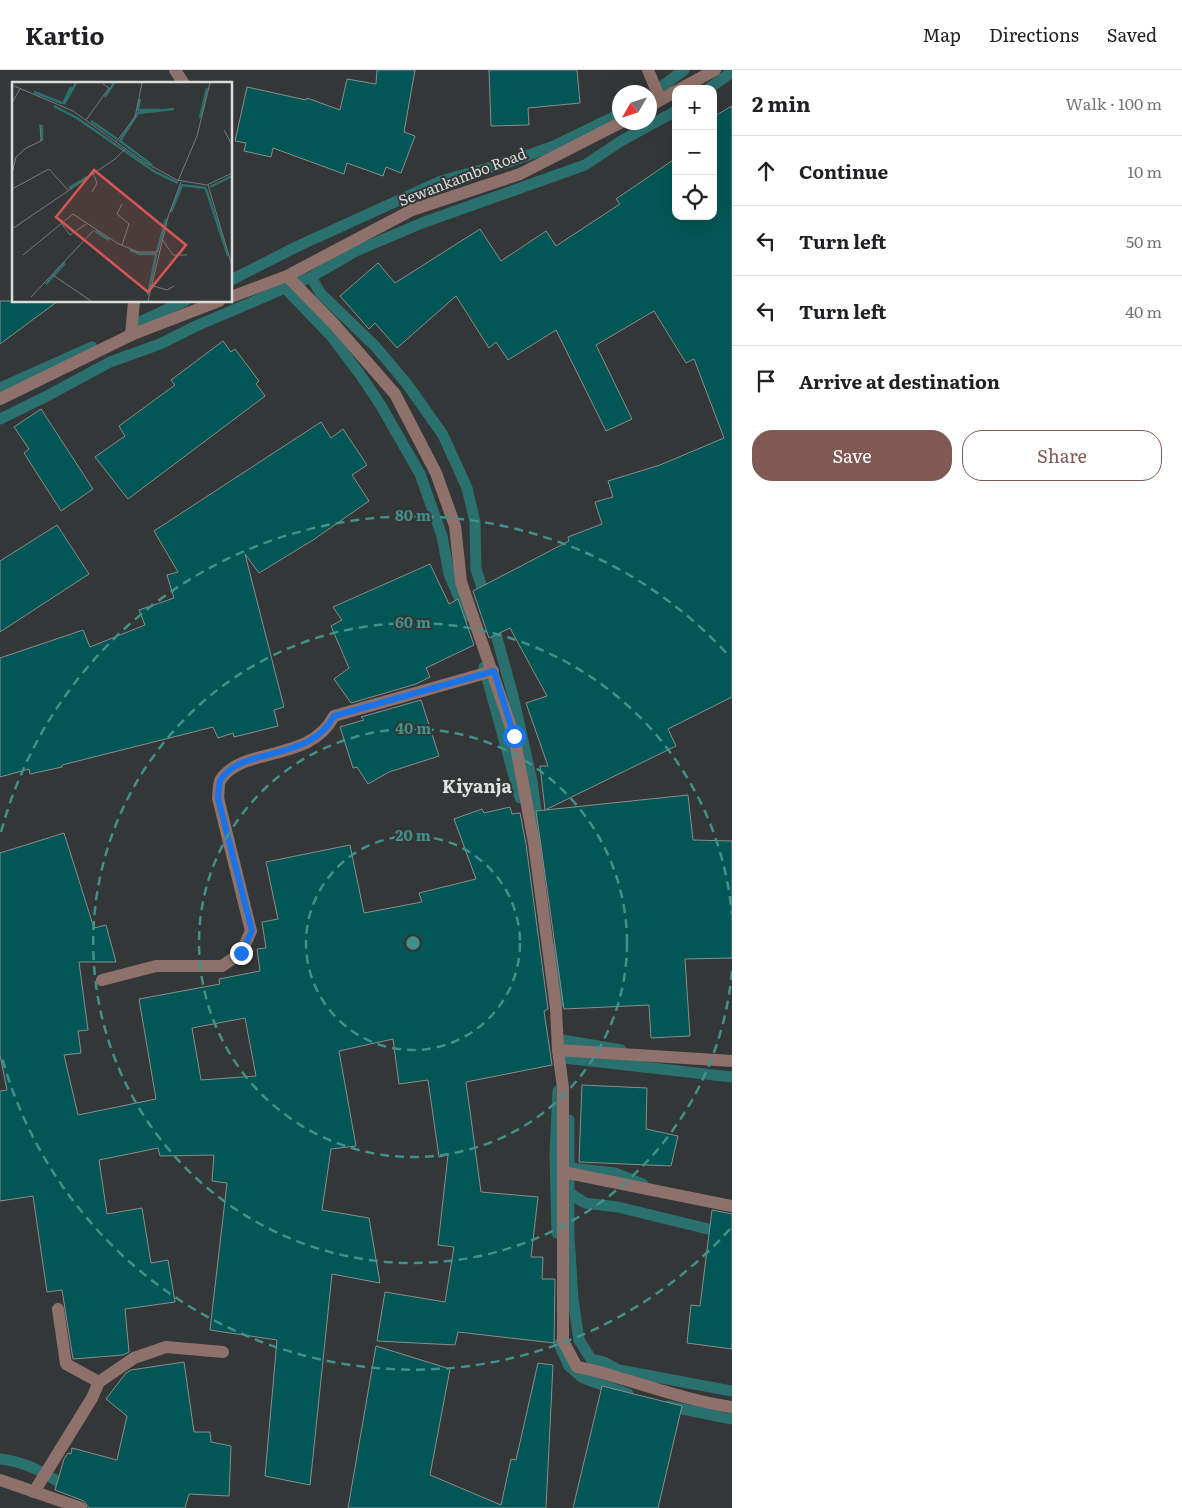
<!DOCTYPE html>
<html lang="en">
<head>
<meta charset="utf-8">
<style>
  body { margin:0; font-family:Literata,serif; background:#f6f6f6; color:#202124 }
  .controls { position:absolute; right:15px; top:15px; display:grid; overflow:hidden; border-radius:10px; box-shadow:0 5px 20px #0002 }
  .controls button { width:45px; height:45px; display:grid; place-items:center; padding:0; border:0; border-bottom:1px solid #e0e0e0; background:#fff; color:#202124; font:25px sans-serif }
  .compass { position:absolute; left:612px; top:15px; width:45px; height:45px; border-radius:50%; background:#fff; box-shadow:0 5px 20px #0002; rotate:231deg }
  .stop { position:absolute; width:15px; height:15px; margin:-11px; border:4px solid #1a73e8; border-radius:50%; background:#fff }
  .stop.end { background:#1a73e8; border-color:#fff; box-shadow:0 1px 5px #0008 }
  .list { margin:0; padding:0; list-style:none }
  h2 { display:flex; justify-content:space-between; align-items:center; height:65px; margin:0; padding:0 20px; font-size:21px }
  h2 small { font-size:16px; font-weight:400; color:#757577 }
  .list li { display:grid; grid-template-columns:32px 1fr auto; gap:15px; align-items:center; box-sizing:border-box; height:70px; padding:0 20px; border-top:1px solid #e0e0e0 }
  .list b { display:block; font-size:19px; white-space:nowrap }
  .list em { font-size:16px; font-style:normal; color:#757577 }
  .actions { display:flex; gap:10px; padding:15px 20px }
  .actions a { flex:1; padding:11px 0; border:1px solid #7f5953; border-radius:20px; text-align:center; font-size:18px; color:#7f5953 }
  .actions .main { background:#7f5953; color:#fff }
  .icon { flex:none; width:28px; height:28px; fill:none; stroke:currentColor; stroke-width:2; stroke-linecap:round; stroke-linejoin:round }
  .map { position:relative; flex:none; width:732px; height:1438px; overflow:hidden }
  header { display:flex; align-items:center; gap:30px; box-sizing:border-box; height:70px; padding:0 25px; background:#fff; border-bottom:1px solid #e0e0e0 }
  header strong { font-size:24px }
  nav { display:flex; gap:28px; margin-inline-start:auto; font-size:18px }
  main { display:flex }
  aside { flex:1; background:#fff }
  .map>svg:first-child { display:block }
</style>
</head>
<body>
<header>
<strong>Kartio</strong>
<nav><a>Map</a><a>Directions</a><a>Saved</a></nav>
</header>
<main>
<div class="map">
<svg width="732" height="1438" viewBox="0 0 732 1438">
  <rect width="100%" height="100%" fill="#343737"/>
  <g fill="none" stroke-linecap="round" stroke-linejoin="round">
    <g stroke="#2a706f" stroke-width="11">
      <polyline points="661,17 684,0"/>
      <polyline points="708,19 732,2"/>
      <polyline points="311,207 321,224 375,276 407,314 443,365 467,418 475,452 476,499 486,530"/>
      <polyline points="231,210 298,176 441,111 506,93 554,76 620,44"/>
      <polyline points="285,218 331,266 359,303 380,334 420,404 442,466 449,504 467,546"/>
      <polyline points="140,252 185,231"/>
      <polyline points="0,318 92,277"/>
      <polyline points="0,349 47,326 110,292 160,274 196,256 311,207 356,181 422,153 585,95 621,71 676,41"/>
      <polyline points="492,550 513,626 532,711 545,805"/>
      <polyline points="484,597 520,728"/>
      <polyline points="556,878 560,932"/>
      <polyline points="563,970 621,980"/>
      <polyline points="564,988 732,1007"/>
      <polyline points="569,1050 569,1166 573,1229 579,1270 591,1289 604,1292 619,1300 732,1321"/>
      <polyline points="570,1098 615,1103 643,1114"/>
      <polyline points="571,1124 585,1133 618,1137 732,1165"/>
      <polyline points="557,1163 555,1084 558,1021"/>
      <polyline points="559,1274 569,1296 583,1308 628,1324"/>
      <polyline points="668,1336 732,1349"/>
      <path d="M0,1389C27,1392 48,1404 70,1420"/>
    </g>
  </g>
  <g fill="#025655" stroke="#898d8d" fill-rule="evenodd">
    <polygon points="377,0 415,0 404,62 415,66 401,103 386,97 383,106 347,93 344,104 273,78 271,87 244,81 246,73 235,71 247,17 306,30 307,28 340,40 347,9 376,14"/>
    <polygon points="489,0 577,0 580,33 528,38 529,55 491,56"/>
    <polygon points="732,36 732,627 668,659 676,676 545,740 540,696 548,696 526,633 547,626 510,558 489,568 473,521 569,471 568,467 602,454 595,432 613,427 608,411 660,395 724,368 694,289 686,293 654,241 596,275 632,349 606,361 556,260 508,290 496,272 489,278 456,226 397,278 375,253 369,259 340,226 378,193 395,213 480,159 501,191 546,161 556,176 620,134 616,129 676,88 676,146 713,146 713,47"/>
    <polygon points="0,231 58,231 0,274"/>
    <polygon points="223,271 231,282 235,279 259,311 256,314 265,326 128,429 95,387 125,366 119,356 175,315 171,310"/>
    <polygon points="41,339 93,419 61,441 24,383 29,379 14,357"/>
    <polygon points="321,352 331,368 343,359 367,395 352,405 369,431 313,470 259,503 245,484 284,637 274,640 278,656 234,667 233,663 218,668 213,657 62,695 62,697 30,704 29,699 0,707 0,588 83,560 90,577 145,555 139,540 174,528 167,505 178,502 154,461"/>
    <polygon points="57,455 89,504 0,562 0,491"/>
    <polygon points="430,494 449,534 458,529 474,575 426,598 430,607 416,614 351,633 334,609 349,598 331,556 342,550 333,537"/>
    <polygon points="421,630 439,686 389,702 368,714 357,697 353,698 340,657 364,650 361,647"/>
    <polygon points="688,725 693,770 732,771 732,888 685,889 690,966 651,968 649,935 564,939 536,741"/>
    <path d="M510,737L512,744L520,743L526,774L548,939L544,941L552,995L466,1012L481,1122L538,1127L531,1187H543L542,1209H555L554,1273L458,1262L455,1275L377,1271L385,1222L445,1232L454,1177L438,1175L448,1085L439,1087L428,1010L399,1014L393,969L339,981L356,1076L331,1079L322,1140L369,1148L380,1213L332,1204L310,1415L265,1406L277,1270L210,1260L227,1113L212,1111L214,1085L160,1086L158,1078L99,1090L107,1144L142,1138L151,1193L168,1190L175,1232L125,1239L129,1282L123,1285L73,1289L62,1220L47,1222L33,1126L0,1131V1021L7,1020L0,985V783L64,763L94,858L106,855L116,892H79L88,960L78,961L81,983L64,985L78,1045L156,1029L139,929L220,914L219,909L260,901L257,879L266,878L262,852L278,849L266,792L350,775L364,843L422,832L419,823L476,809L454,749L482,739L484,743ZM245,948L256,1006L201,1010L192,958Z"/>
    <polygon points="582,1015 647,1018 646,1059 678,1066 671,1096 579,1092"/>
    <polygon points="712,1140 732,1144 732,1279 687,1273 691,1235 700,1236"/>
    <polygon points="376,1276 450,1299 430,1405 501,1435 511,1389 516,1390 538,1293 553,1295 546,1438 348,1438"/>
    <polygon points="184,1292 194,1362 210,1362 211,1372 231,1376 229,1426 189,1424 185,1438 89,1438 84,1431 55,1420 64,1389 68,1383 71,1384 72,1378 117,1390 127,1346 106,1329 126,1303 131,1300"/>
    <polygon points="602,1316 682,1336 658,1438 573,1438"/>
  </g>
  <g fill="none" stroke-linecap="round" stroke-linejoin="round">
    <g stroke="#8f716b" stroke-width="12">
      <polyline points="175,0 184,14"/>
      <polyline points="648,0 660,29"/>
      <polyline points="680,19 715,0"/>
      <polyline points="650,36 676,21"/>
      <path d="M287,206L333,253L395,324L436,403L455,456L461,512L514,666L534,773L556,938L558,980L563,1018V1271L577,1297C596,1300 612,1306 630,1311C663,1321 697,1332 732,1337"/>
      <polyline points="231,227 287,206 412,140 520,104 622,52"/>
      <polyline points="131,265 134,231"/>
      <polyline points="0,329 131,265 219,231"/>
      <path d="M102,910L156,896H222L241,883L251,861L218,728C219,722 218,713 221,709C244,676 310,693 334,646L493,601"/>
      <polyline points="558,980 732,991"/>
      <polyline points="563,1102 732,1136"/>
      <polyline points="58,1239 66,1294 99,1312"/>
      <polyline points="0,1410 81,1438"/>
      <polyline points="34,1422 92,1328 99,1312 134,1288 166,1277 223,1282"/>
    </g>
  </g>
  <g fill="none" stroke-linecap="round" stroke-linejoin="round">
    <path stroke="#1a73e8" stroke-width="6" d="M241,883L252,861L218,728C219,722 218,713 221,709C244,676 310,692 334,646L494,601L514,666"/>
  </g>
  <g fill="none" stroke="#42908a" stroke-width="2.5" stroke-dasharray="9 6">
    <circle cx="413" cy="873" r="107"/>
    <circle cx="413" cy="873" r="214"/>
    <path d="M732 901A320 320 0 1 1 732 845"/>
    <path d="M730 1159A427 427 0 0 1 1 984M1 762A427 427 0 0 1 730 587"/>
  </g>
  <g text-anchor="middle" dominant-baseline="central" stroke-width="4" stroke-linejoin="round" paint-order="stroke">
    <g font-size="15" fill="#dadcdc" stroke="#343737">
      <text transform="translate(462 106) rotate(-21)">Sewankambo Road</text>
    </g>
    <g font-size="18" font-weight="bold" fill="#dee2e1" stroke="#343737">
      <text x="477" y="715">Kiyanja</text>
    </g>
  </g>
  <g transform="translate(12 12)">
    <rect width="220" height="220" fill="#343737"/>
    <path fill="none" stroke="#2a706f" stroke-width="2.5" d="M22,10L50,21M93,15L102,1M128,17L126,28H148M51,22L59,5M52,22L64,1M42,24L65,36L143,90L166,101M188,36L195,6M79,39L105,57M30,59V43M140,83L108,59L126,31L162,27M198,105L220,94M57,106L75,95M194,107L216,174M159,130L170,103L194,106M83,149L97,158M118,168L128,172H145M145,170L154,137M34,202L53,181M136,213L144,173"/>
    <path fill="none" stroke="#767979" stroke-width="1" d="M0,3L61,29L132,80L165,98L195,103L220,91M0,21L8,7M74,38L97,6L91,2M212,48L220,63M104,60L123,35L130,1M0,92L4,75L14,66L29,59L28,42M166,99L185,54L198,1M196,103L220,184M0,107L37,87L56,108M80,110L85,101L81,91M49,141L58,153L74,142M0,147L103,77L113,67M150,157L161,173H175M110,163L117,142L105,132L110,122M11,173L61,132L105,161L126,170H146M41,193L79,219M138,203L155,208L162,204M19,215L82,148M136,219L156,135L169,100"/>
    <path fill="#d75555" fill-opacity="0.15" stroke="#d75555" stroke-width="2.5" d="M82,88L174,163L136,210L44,135Z"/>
    <rect width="220" height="220" fill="none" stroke="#dadcdc" stroke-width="2.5"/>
  </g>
  <circle cx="413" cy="873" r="8" fill="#42908a" stroke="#343737" stroke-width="2.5"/>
  <g font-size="15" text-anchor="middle" font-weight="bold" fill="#42908a" stroke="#343737" stroke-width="4" stroke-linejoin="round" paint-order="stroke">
    <text x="413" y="451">80 m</text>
    <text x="413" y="558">60 m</text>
    <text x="413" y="664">40 m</text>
    <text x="413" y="771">20 m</text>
  </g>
</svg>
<div class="controls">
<button>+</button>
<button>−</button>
<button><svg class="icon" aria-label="locate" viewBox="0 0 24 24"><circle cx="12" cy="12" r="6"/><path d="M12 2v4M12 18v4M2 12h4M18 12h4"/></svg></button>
</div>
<svg class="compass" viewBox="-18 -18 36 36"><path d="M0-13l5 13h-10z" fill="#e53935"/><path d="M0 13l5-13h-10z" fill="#757577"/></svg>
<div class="stop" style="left:514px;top:666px"></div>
<div class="stop end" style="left:241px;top:883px"></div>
</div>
<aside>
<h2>2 min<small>Walk · 100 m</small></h2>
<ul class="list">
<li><svg class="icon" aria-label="ahead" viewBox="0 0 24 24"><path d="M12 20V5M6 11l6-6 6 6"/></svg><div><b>Continue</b></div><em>10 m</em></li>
<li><svg class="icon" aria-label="left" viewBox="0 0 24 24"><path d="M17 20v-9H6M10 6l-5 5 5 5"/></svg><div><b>Turn left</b></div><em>50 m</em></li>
<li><svg class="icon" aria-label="left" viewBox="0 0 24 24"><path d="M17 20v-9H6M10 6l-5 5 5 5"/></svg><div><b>Turn left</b></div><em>40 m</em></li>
<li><svg class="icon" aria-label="arrive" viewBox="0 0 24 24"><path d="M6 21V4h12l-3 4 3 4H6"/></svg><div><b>Arrive at destination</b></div></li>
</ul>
<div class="actions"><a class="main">Save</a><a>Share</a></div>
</aside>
</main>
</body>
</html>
